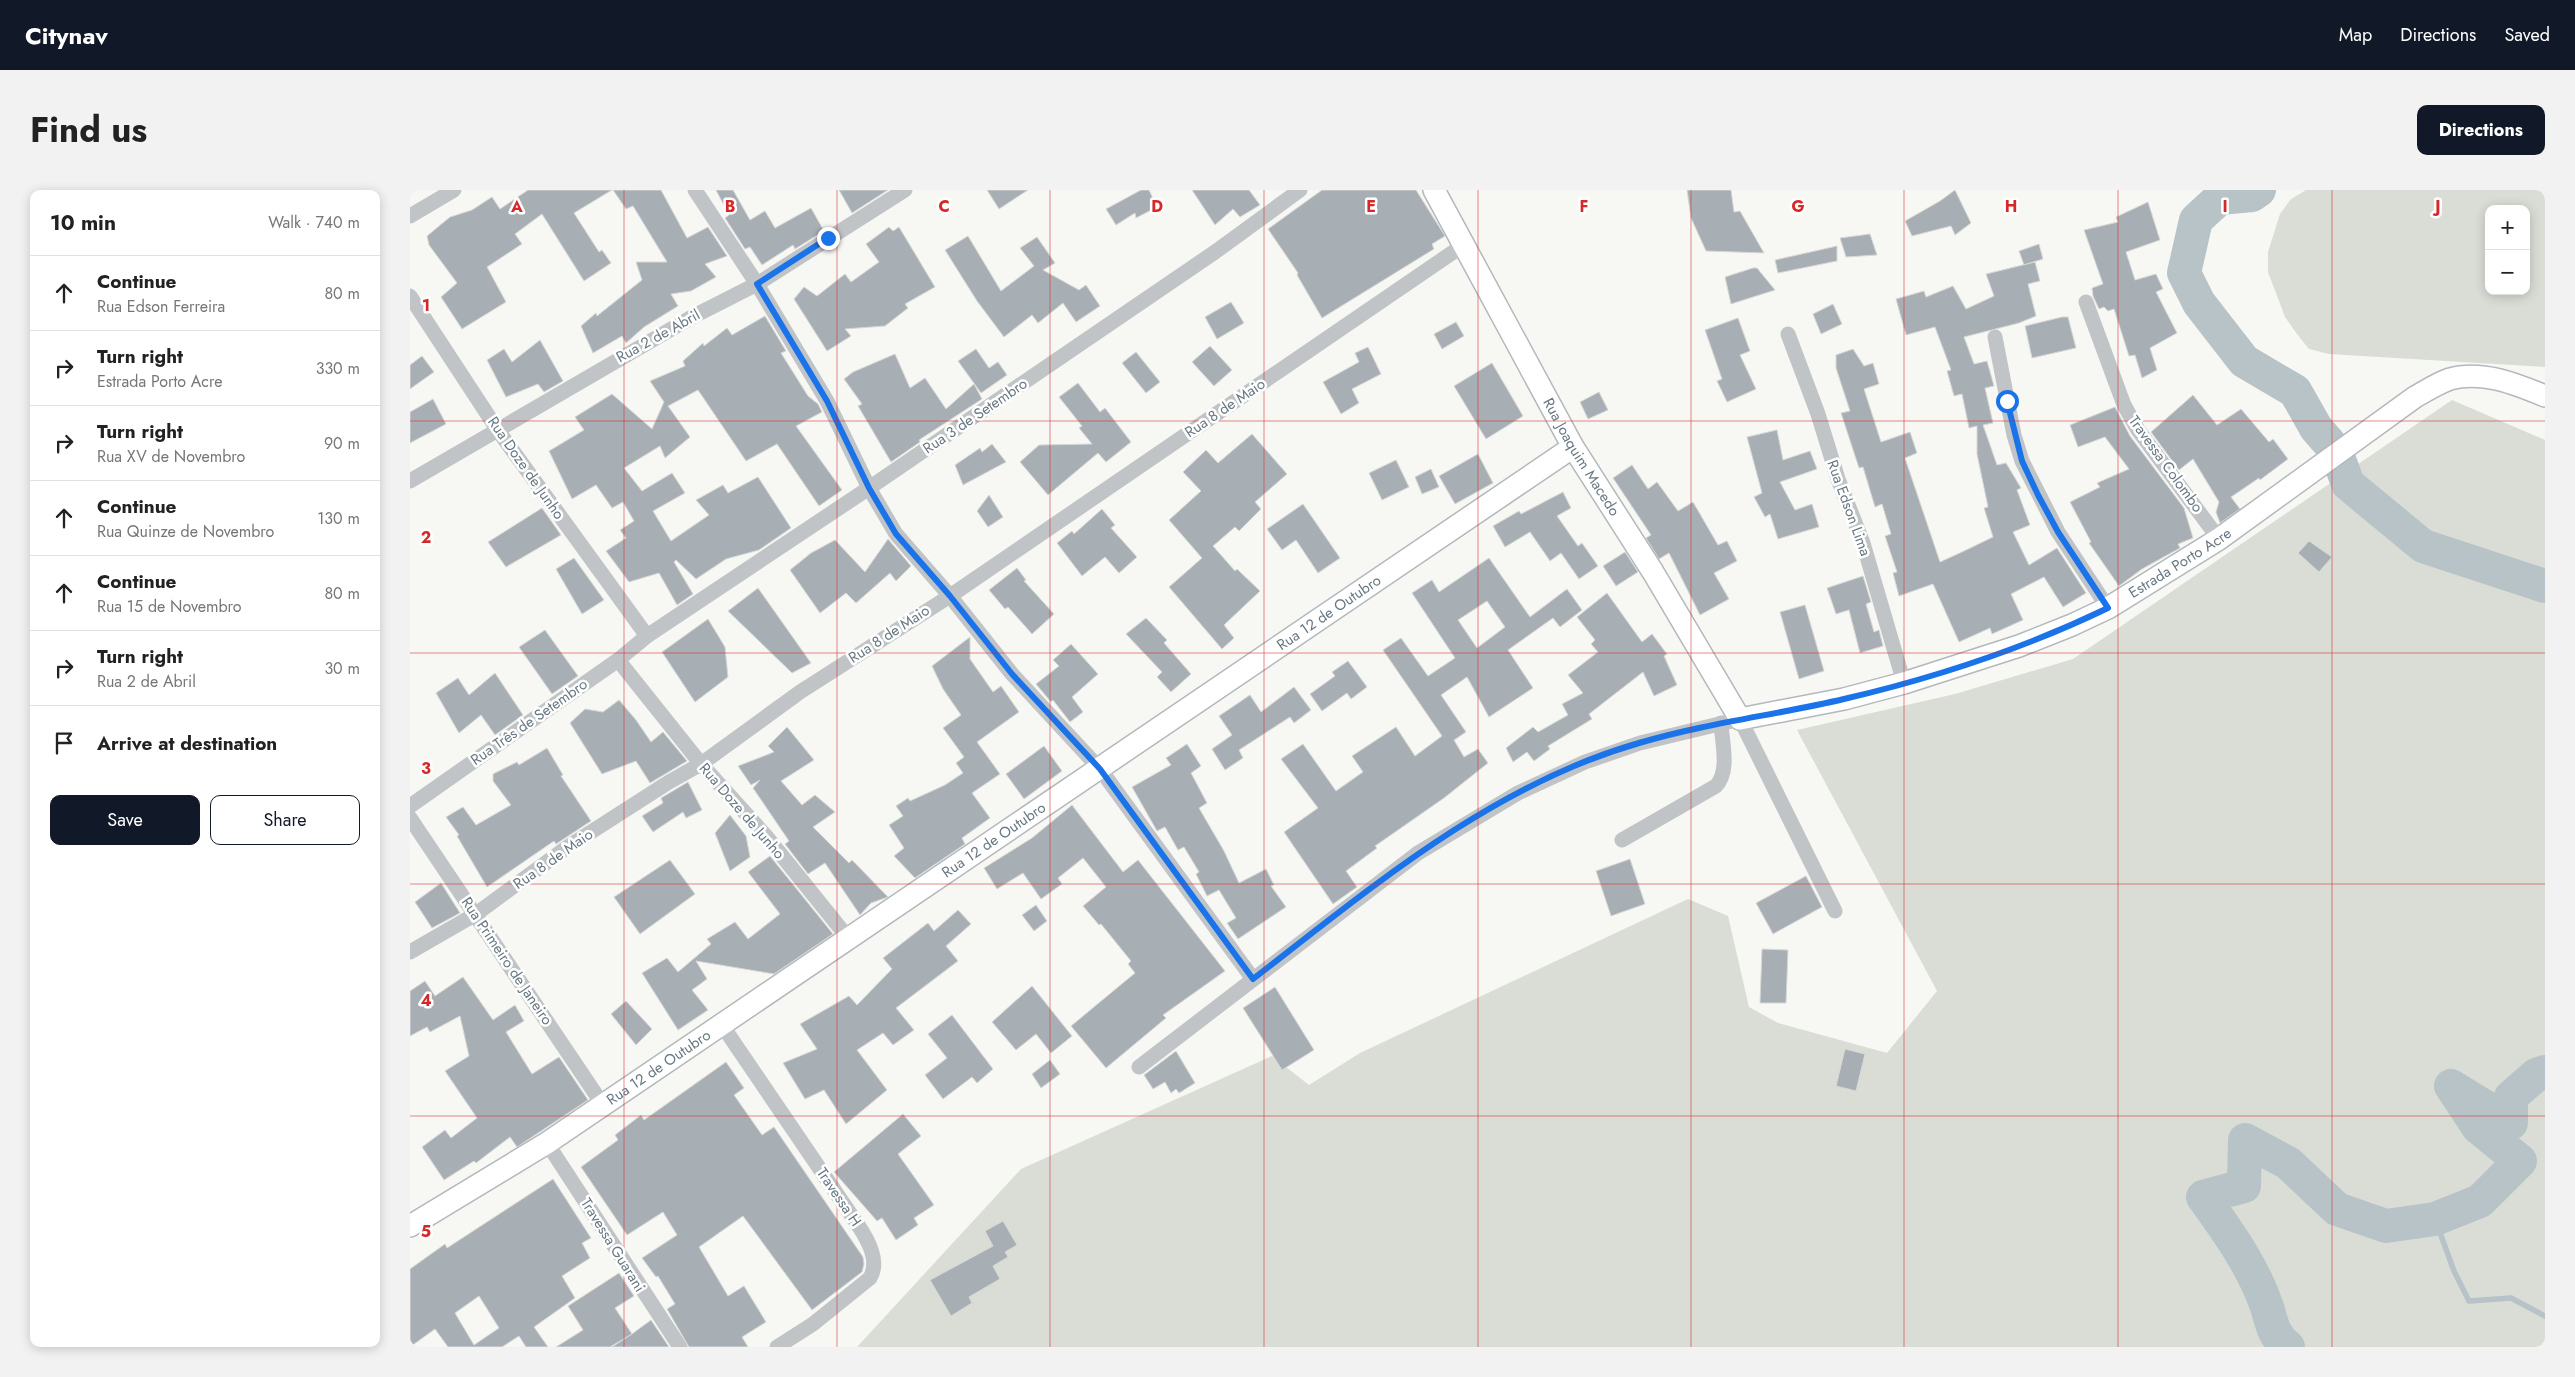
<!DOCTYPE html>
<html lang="en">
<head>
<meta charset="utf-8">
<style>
  body { margin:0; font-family:Jost,sans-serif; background:#f2f2f2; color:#222 }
  .controls { position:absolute; right:15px; top:15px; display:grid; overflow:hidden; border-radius:10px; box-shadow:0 2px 12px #0003 }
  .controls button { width:45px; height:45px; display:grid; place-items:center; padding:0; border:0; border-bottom:1px solid #e0e0e0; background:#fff; color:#222; font:25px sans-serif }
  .stop { position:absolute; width:15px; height:15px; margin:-11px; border:4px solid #1a73e8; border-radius:50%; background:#fff }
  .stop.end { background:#1a73e8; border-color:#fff; box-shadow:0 1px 5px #0008 }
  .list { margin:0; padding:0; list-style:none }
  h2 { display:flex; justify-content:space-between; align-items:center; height:65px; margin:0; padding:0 20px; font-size:21px }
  h2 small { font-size:16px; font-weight:400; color:#767676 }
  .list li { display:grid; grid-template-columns:32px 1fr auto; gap:15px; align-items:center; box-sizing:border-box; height:75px; padding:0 20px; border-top:1px solid #e0e0e0 }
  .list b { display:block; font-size:19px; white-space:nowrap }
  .list p { margin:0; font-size:16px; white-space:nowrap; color:#767676 }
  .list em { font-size:16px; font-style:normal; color:#767676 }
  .actions { display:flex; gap:10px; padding:15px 20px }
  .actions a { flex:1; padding:11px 0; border:1px solid #111827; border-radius:10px; text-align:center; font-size:18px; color:#111827 }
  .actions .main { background:#111827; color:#fff }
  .icon { flex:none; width:28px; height:28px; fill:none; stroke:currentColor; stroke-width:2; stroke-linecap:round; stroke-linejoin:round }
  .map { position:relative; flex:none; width:2135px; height:1157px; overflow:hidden; border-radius:10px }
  header { display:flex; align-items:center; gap:30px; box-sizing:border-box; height:70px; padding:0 25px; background:#111827; color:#fff }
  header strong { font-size:24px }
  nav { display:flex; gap:28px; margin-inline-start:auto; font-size:18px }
  .intro { display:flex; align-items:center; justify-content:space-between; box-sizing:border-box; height:120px; padding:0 30px }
  h1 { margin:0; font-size:35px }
  .button { padding:12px 22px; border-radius:10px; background:#111827; color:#fff; font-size:18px; font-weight:700 }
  main { display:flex; gap:30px; padding:0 30px }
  aside { flex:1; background:#fff; border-radius:10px; box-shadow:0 2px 12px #0003 }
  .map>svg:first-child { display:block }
</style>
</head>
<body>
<header>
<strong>Citynav</strong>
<nav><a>Map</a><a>Directions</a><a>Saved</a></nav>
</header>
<div class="intro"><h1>Find us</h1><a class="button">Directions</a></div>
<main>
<aside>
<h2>10 min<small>Walk · 740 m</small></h2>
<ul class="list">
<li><svg class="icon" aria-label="ahead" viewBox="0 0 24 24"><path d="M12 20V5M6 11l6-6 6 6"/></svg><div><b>Continue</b><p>Rua Edson Ferreira</p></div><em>80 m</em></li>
<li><svg class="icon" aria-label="right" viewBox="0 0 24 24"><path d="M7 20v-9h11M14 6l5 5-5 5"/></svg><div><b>Turn right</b><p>Estrada Porto Acre</p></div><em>330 m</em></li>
<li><svg class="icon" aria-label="right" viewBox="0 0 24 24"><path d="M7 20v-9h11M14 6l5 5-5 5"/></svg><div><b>Turn right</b><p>Rua XV de Novembro</p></div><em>90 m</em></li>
<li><svg class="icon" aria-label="ahead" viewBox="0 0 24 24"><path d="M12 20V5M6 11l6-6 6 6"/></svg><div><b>Continue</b><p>Rua Quinze de Novembro</p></div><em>130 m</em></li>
<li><svg class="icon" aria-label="ahead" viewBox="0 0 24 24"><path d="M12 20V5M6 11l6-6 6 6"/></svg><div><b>Continue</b><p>Rua 15 de Novembro</p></div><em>80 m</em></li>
<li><svg class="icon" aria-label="right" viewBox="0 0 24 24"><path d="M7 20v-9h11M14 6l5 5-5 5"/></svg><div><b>Turn right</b><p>Rua 2 de Abril</p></div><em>30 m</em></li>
<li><svg class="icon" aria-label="arrive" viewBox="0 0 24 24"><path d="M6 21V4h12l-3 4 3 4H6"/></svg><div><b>Arrive at destination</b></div></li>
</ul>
<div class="actions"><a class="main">Save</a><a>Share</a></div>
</aside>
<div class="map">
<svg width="2135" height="1157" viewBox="0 0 2135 1157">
  <rect width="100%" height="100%" fill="#f7f7f4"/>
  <g fill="#d9ddd5" fill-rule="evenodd">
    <path d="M1896,0H2135V177L1919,164L1899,159L1887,144L1875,127L1858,82V62L1870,24L1881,9ZM2079,19H2116V101H2079Z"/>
    <polygon points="2042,210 2135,250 2135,1157 447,1157 611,979 862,866 899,895 950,863 1278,709 1318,726 1339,817 1368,833 1477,863 1527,801 1387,540 1545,504 1663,469"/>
  </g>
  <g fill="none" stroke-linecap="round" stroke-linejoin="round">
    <polyline stroke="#b7c3c6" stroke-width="5.5" points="2025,1029 2044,1081 2059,1111 2101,1108 2135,1126"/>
    <g stroke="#b7c3c6" stroke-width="34">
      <polyline points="1849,0 1842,5 1810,8 1786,30 1774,83 1789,113 1834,171 1885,201 1906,238 1926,261 1938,294 2013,356 2135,396"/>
      <path d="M1878,1157C1864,1147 1862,1134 1857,1117C1843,1076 1818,1042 1793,1007L1834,996L1835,950L1878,973L1927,1019L1976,1036L2025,1029L2070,1011L2110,971L2068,937L2041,896L2101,933V907L2126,885L2135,882"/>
    </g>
  </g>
  <g fill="#a8afb4" stroke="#d8d8d6" fill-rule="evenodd">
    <polygon points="118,0 202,0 164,23 189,62 192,60 201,73 174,91 132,24 105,44 112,54 77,77 96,112 52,139 31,107 47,93 19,55 17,46 40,27 62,20 82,7 90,19"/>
    <polygon points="203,0 251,0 277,48 298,37 317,66 295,74 306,87 281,101 261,104 268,116 234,137 216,153 212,146 183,163 171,136 186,123 187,126 232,90 226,72 257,72 223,16 216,19"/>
    <polygon points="306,0 323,0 340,30 355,21 365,38 401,18 414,41 385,59 383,55 352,75 340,57 335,59 315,28 319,25"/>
    <polygon points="429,0 478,0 442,23"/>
    <polygon points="577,0 618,0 589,19"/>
    <polygon points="731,0 739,0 747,17 726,28 725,23 706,35 696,19"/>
    <polygon points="782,0 839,0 850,15 830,27 823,19 805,35"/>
    <polygon points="912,0 1006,0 1035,46 1022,54 1024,59 912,128 887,85 888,83 858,39"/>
    <polygon points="1277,0 1321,0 1324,22 1330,21 1354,63 1296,61 1281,28"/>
    <polygon points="1545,0 1561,33 1545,45 1541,36 1502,46 1495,31 1530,11"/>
    <polygon points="1738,12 1750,50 1716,62 1725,90 1746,84 1753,99 1746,102 1767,143 1740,158 1747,180 1732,188 1725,165 1719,166 1704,119 1698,121 1694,117 1689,119 1683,106 1682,98 1693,94 1674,40 1708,32 1706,27"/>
    <polygon points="479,37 483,41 489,37 525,97 495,114 498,118 475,136 435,139 441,146 417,161 384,109 394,97 407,106 435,84 441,92 469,72 456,54"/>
    <polygon points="1460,44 1467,65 1436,67 1430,48"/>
    <polygon points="558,46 591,101 624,76 610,58 627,47 645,73 633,80 669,100 676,95 690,116 666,132 653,113 628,133 622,125 594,147 567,111 535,60"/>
    <polygon points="1629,54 1633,69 1614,75 1609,61"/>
    <polygon points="1427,56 1427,71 1368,83 1365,70"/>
    <polygon points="1625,72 1630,91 1618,94 1626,126 1609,133 1554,147 1564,174 1577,171 1584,196 1575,198 1583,233 1573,235 1587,275 1596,273 1611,298 1607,300 1620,335 1603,342 1619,375 1647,358 1676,403 1653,417 1634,387 1601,404 1613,430 1582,444 1580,438 1549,452 1523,394 1489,406 1483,383 1487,382 1475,346 1481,344 1472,314 1465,317 1453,277 1449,278 1431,223 1440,221 1426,178 1426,165 1443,159 1454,176 1463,173 1469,194 1454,199 1471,252 1500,242 1507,263 1495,268 1530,372 1552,362 1583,347 1574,318 1578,317 1567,264 1567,236 1559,238 1552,204 1544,206 1537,181 1541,180 1525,137 1496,145 1486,109 1514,101 1516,107 1543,96 1556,119 1584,106 1576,84"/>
    <polygon points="1343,78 1347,78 1365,100 1321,114 1315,87"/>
    <polygon points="821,112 834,133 807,149 795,127"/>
    <polygon points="1423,114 1432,134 1411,144 1403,124"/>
    <polygon points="355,126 376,161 371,163 398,206 408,214 412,222 386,236 432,300 409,316 367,254 336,271 288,200 258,216 280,247 255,268 250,256 214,278 232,301 262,283 275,303 243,321 261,351 299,325 286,310 313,295 318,303 348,287 381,338 349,360 316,369 286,389 266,370 264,372 283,404 267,415 249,383 219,392 196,361 216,348 210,340 224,331 213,312 202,318 186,295 162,309 139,261 174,240 165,227 202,204 242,239 254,212 240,191 275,176 273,171 293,153 294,156 317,138 322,145"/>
    <polygon points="1652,127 1658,127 1666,158 1622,168 1615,136"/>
    <polygon points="1328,128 1340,161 1330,165 1346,199 1317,212 1307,191 1312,189 1295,140"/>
    <polygon points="1046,132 1054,146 1032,159 1024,144"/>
    <polygon points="130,150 153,191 134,202 128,194 96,207 77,170 94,159 102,172"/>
    <polygon points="800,156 822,180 804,196 782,172"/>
    <polygon points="958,157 971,184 942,199 949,213 931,224 913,192 949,172 945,163"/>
    <polygon points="566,159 579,178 588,172 597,185 571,203 548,171"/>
    <polygon points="726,162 750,192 736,203 712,173"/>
    <polygon points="485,164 500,198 515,188 536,219 564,194 572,209 509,250 510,252 481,272 448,216 452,214 434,189 443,182"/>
    <polygon points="12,166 24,182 0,199 0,175"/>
    <polygon points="1082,173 1113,226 1076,249 1044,196"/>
    <polygon points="668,193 690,222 695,218 721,252 696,272 688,263 638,305 610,272 629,255 682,254 669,238 672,236 649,207"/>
    <polygon points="1189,202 1198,220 1178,229 1170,212"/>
    <polygon points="1783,205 1807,235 1831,219 1859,252 1863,249 1878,269 1850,290 1849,288 1821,307 1830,319 1810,333 1806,322 1809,312 1783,269 1769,280 1741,242"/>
    <polygon points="23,209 36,234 0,253 0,222"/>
    <polygon points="1705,217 1720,246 1774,318 1783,348 1768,354 1770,358 1732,379 1709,396 1679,353 1681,352 1660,312 1690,297 1687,293 1719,279 1695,247 1668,257 1660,235"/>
    <polygon points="1367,240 1373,270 1400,261 1407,279 1370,292 1385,320 1402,314 1409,337 1368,349 1360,324 1355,327 1344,307 1352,303 1337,247"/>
    <polygon points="842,244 877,284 845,312 851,319 829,341 825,337 803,356 825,381 827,379 850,401 814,435 824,448 812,459 759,397 792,368 759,330 791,301 773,282 796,260 808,273"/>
    <polygon points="582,254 596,272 553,295 545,275 570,258 572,262"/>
    <polygon points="1068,264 1083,293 1045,314 1029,286"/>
    <polygon points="986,270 999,297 972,310 959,283"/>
    <polygon points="1222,275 1238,299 1247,292 1268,321 1283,312 1308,355 1317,351 1327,371 1304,383 1319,409 1290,425 1259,363 1249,369 1236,348 1241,345 1203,288"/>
    <polygon points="1021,279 1029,297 1012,304 1005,287"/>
    <polygon points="1153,302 1161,318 1147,326 1168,356 1172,353 1188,376 1169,389 1151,363 1140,371 1120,342 1095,357 1083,336 1109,321 1111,324"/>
    <polygon points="579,305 593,327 578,337 567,321"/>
    <polygon points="893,314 930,368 908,383 886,350 872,360 857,339"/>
    <polygon points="132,318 151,345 96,377 78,352"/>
    <polygon points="692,319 705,335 701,338 727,367 709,383 695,367 672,386 647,353 662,341 664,344"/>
    <polygon points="478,349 501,376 486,391 480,383 446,413 436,403 410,423 380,380 401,363 425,350 455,382"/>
    <polygon points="1899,351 1922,367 1909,382 1888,363"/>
    <polygon points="1215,362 1228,382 1206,396 1193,376"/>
    <polygon points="164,368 194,410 172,424 146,379"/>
    <path d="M1079,368L1120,427L1157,399L1172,420L1150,437L1143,428L1098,460L1123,498L1079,527L1057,487L1031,505L1056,542L1044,550L1054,567L1068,559L1078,573L1034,608L965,656L967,658L936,681L947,697L923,714L874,642L908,618L871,569L893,554L926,601L953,582L942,566L986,537L1005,566L1032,546L973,460L991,448L1018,486L1045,468L1002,403L1022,390L1029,402ZM1077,411L1095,437L1067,458L1048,430Z"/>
    <polygon points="607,378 616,390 614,391 644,424 622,444 598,417 595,419 579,400"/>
    <polygon points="1453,386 1461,412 1456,414 1464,442 1469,440 1473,456 1450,463 1439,420 1426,424 1417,398"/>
    <polygon points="348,398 401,473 382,483 318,421"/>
    <polygon points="1197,403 1232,452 1242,444 1257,464 1254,466 1267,495 1244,506 1233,482 1179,524 1182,529 1138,556 1140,559 1124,571 1117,562 1103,572 1096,558 1123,537 1128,542 1158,525 1152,514 1173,503 1158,485 1188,462 1181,454 1185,450 1167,427"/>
    <polygon points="1395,415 1414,481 1389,489 1370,422"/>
    <polygon points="736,428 757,450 754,453 781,484 761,502 747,487 752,482 716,444"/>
    <polygon points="298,429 315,457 318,487 285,512 252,462"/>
    <polygon points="135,440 168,486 142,504 109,457"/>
    <polygon points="560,447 560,469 583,502 591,496 609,522 567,552 590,584 562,603 580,628 552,648 555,654 505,688 484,666 494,658 479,635 493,626 486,616 498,608 500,611 535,595 553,583 546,573 554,567 533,538 551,525 533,499 522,476"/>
    <polygon points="661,454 688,484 662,507 673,522 660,532 643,510 641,512 626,494 649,476 643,470"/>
    <polygon points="938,471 957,497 941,509 937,503 912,521 900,504 925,486 922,482"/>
    <polygon points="85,483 113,525 85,545 71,525 49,543 26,503 48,488 59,505"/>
    <polygon points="884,497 901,520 884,533 880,527 829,560 833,568 815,580 802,559 822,545 809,526 840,505 851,522"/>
    <polygon points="209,510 226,530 241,552 253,542 277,571 240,593 226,571 192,584 160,533 175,519 193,522"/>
    <polygon points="377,537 404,570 371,591 392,615 405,605 425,622 403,637 439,673 442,670 478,707 461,713 450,725 415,673 398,684 375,654 379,651 343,598 350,590 341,595 328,576 364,562 358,556"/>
    <polygon points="777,554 791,576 781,583 797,613 789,618 814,661 829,693 856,679 864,695 861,696 876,717 828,749 817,733 826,728 809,700 797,706 786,684 789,682 774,657 768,660 755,637 747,641 722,597 761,575 756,568"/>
    <polygon points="634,556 652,581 614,609 596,584"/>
    <polygon points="137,558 153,585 151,586 181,631 146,654 144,651 77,697 47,646 49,645 36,627 53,617 66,635 101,615 83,591 83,584 107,572 109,575"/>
    <polygon points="278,592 292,620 276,628 273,622 243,642 232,626 253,613 251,608"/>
    <polygon points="662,615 713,682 728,670 815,781 753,825 756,828 696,878 661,836 725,783 718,774 721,771 691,734 689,735 673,716 696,697 673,668 648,688 652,694 631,709 613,683 587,699 574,678 622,648"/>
    <polygon points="320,625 336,646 340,667 320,681 305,643"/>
    <polygon points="360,666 423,744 364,784 286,771 297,789 282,800 298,820 268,840 232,783 257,768 268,782 301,754 297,749 325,732 338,749 370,724 338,682"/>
    <polygon points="1220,669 1235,714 1201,726 1186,681"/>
    <polygon points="260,670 285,704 230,744 204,707"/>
    <polygon points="1396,686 1412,717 1363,744 1346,713"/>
    <polygon points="31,693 50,723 22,738 5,712"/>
    <polygon points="626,715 637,731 624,741 612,725"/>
    <polygon points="548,720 561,734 536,756 548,771 486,818 504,840 483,855 473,843 447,860 477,900 436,934 414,900 395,909 373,873 407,859 390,834 439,806 447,815 482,779 473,768 518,733 524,741"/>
    <polygon points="1352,759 1378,760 1376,813 1350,813"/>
    <polygon points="53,787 83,830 105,815 114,831 96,842 122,884 149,867 178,910 107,957 100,947 66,973 64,971 34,990 12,957 35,940 41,948 67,928 35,881 59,866 50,826 20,842 17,837 0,846 0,801 15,791 25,806"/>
    <polygon points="622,796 662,846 641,863 626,844 606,860 582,832"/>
    <polygon points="865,797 904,860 872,880 833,818"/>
    <polygon points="216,811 242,839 226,855 201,824"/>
    <polygon points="542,825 583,879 567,893 562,887 533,909 515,885 537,868 518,844"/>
    <polygon points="1435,859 1455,864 1446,901 1426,896"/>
    <polygon points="766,861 785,893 769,903 766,899 761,903 755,892 743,899 734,885"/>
    <polygon points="640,870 650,884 631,898 622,884"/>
    <polygon points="316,872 334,898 324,905 352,945 364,937 453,1067 454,1074 452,1082 402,1120 333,1026 289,1057 318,1106 334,1096 356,1132 332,1147 338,1157 279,1157 257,1119 265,1114 248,1086 246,1087 232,1068 267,1045 253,1022 217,1045 171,977 208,950 205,945 231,925 234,930"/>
    <polygon points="493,924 511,946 488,964 524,1015 504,1028 508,1035 486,1050 472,1028 467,1031 424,982"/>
    <path d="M143,989L181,1048L172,1053L180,1068L152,1086L165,1108L124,1137L138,1157H116L109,1146L92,1157H38L25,1139L0,1157V1079L35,1054L37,1058ZM69,1106L89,1138L64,1155L45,1123Z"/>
    <polygon points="593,1031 607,1055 595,1062 598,1067 583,1076 590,1089 559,1107 562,1113 541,1126 520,1090 583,1056 575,1041"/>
    <polygon points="209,1083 224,1106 205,1118 222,1144 200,1157 146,1157 173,1140 158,1116"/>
    <polygon points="241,1130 259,1157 202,1157 222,1144"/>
  </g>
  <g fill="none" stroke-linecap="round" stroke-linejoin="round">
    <defs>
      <g id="secondary">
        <path id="s1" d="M1024,0L1163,257L1243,382L1330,529L1434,509L1494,493L1609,456L1662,435L1698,418L1809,349L2005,207C2016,201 2028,193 2040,189C2072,180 2106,194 2135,206"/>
        <path id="s2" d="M0,1036L137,953L1163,257"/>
      </g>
    </defs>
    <use href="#secondary" stroke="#b3b8bc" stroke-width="24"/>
    <g stroke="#c0c4c7" stroke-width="15">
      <polyline points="285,0 347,94 417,211 459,298 486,344 540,406 602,484 690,579 843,789"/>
      <polyline points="0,26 44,0"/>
      <polyline points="0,106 87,239 237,446"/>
      <polyline points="1676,112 1714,215 1728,240 1809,349"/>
      <polyline points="1378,144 1408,224 1428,289 1453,353 1494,493"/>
      <polyline points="1585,147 1604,245 1612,271 1648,342 1698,418"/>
      <polyline points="0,291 282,127 347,94 495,0"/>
      <polyline points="208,470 291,574 356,646 439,749"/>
      <polyline points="0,616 208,470 237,446 459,298 805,62 890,0"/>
      <polyline points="0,628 193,915"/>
      <path d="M1212,650L1306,596C1320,581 1312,553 1311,533"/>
      <polyline points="0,762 66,724 156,658 259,592 291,574 390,502 540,406 1055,54"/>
      <path d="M312,835L448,1035C458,1050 470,1071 460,1088L403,1134L367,1157"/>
      <polyline points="729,877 1008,663 1108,603 1175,572 1230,553 1330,529 1425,721"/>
      <polyline points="137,953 270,1157"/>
    </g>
    <use href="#secondary" stroke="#fff" stroke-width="21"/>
  </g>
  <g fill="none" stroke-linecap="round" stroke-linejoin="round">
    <path stroke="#1a73e8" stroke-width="6" d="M418,48L347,94L417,211L459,298L486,344L540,406L602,484L690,579L843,789C962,697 1082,595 1229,553C1296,533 1366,525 1434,509C1524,488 1615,458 1698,418L1648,342L1628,305L1612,271L1597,211"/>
  </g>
  <path fill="none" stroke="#d62828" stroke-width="1" stroke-opacity="0.55" d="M214,0V1157M427,0V1157M640,0V1157M854,0V1157M1068,0V1157M1281,0V1157M1494,0V1157M1708,0V1157M1922,0V1157M0,231H2135M0,463H2135M0,694H2135M0,926H2135"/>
  <g text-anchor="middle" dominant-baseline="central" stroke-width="5" stroke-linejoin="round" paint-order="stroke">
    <g font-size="15" fill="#687883" stroke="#fff">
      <text transform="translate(248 146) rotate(-29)">Rua 2 de Abril</text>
      <text transform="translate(815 218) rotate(-34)">Rua 8 de Maio</text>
      <text transform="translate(565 226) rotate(-34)">Rua 3 de Setembro</text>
      <text stroke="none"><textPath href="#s1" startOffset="305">Rua Joaquim Macedo</textPath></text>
      <text transform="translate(1756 274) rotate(54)">Travessa Colombo</text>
      <text transform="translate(116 278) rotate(55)">Rua Doze de Junho</text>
      <text transform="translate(1439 318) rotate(70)">Rua Edson Lima</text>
      <text stroke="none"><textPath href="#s1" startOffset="1082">Estrada Porto Acre</textPath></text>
      <text stroke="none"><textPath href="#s2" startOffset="1105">Rua 12 de Outubro</textPath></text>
      <text transform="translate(479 444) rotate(-33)">Rua 8 de Maio</text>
      <text transform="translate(119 532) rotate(-35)">Rua Três de Setembro</text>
      <text transform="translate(332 621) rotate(49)">Rua Doze de Junho</text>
      <text stroke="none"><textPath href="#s2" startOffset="700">Rua 12 de Outubro</textPath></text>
      <text transform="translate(143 669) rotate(-35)">Rua 8 de Maio</text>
      <text transform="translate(97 771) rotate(56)">Rua Primeiro de Janeiro</text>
      <text stroke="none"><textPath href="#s2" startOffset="295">Rua 12 de Outubro</textPath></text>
      <text transform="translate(429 1007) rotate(56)">Travessa H</text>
      <text transform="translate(203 1055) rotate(58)">Travessa Guarani</text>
    </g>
  </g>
  <g font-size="16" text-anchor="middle" font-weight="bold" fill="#d62828" stroke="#fff" stroke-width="5" stroke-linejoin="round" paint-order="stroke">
    <text x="107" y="22">A</text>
    <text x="320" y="22">B</text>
    <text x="534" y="22">C</text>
    <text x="747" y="22">D</text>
    <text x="961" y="22">E</text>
    <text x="1174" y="22">F</text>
    <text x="1388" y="22">G</text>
    <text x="1601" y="22">H</text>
    <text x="1815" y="22">I</text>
    <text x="2028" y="22">J</text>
    <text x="16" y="121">1</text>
    <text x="16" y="353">2</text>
    <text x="16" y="584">3</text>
    <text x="16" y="816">4</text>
    <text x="16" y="1047">5</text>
  </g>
</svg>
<div class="controls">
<button>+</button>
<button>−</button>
</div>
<div class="stop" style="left:1597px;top:211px"></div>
<div class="stop end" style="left:418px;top:48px"></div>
</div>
</main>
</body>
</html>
